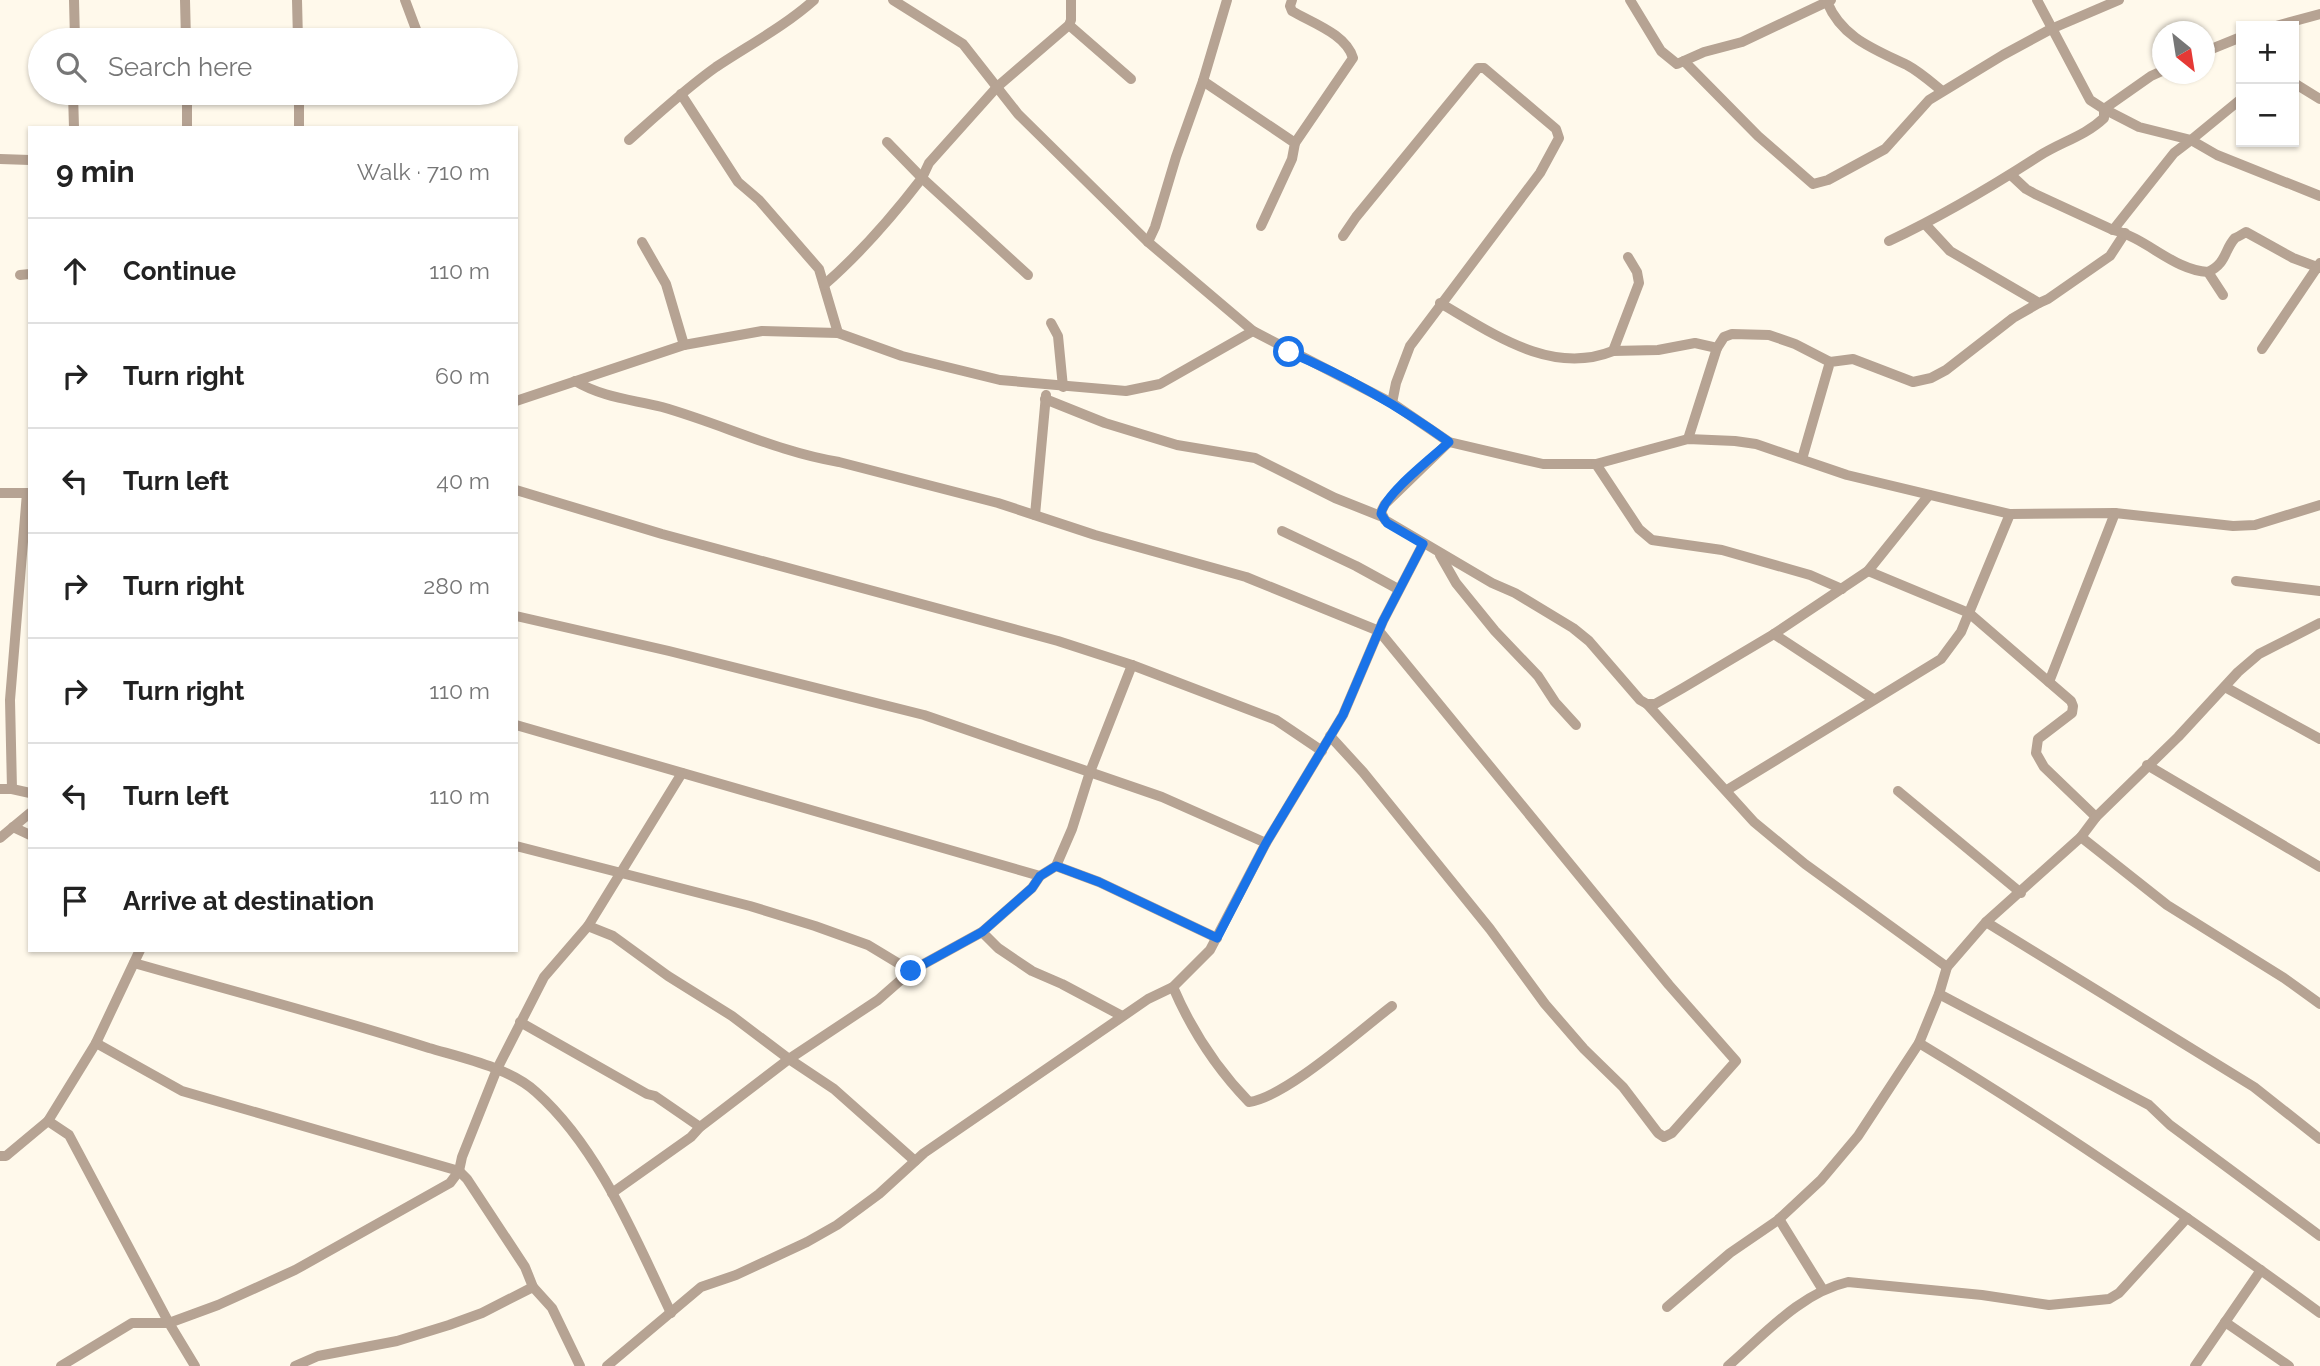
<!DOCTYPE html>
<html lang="en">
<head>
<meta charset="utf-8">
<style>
  body { margin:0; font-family:Raleway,sans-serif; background:#f2f2f2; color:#222 }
  .controls { position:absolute; right:21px; top:21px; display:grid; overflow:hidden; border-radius:0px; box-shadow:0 2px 5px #0004 }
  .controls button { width:63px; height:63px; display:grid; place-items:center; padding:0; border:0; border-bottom:2px solid #e0e0e0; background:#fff; color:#222; font:35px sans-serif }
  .compass { position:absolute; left:2152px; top:21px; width:63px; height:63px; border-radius:50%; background:#fff; box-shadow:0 2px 5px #0004; rotate:150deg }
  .stop { position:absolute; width:21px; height:21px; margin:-16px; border:5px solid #1a73e8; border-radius:50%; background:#fff }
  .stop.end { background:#1a73e8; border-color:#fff; box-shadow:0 2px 7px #0008 }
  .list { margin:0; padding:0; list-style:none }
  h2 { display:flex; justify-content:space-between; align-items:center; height:91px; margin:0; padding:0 28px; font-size:30px }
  h2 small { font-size:23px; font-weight:400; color:#767676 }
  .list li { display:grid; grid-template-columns:46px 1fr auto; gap:21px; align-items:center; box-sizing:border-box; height:105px; padding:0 28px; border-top:2px solid #e0e0e0 }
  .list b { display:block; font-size:26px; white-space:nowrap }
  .list em { font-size:23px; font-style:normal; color:#767676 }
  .icon { flex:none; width:38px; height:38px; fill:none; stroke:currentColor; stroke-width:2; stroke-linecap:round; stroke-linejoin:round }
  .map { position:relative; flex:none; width:2320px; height:1366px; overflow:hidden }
  .search { position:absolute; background:#fff; box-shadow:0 2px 5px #0004; left:28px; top:28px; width:490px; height:77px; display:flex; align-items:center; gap:18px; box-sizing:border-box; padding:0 24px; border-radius:38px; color:#767676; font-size:26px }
  .panel { position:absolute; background:#fff; box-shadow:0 2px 5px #0004; left:28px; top:126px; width:490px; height:826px; border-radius:0px }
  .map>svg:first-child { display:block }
</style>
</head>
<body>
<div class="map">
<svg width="2320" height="1366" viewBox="0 0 2320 1366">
  <rect width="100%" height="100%" fill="#fff9eb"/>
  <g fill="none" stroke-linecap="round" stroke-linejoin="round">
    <g stroke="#b6a393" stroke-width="10">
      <polyline points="74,0 75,40"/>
      <polyline points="185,0 186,40"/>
      <polyline points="297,0 298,40"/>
      <polyline points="405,0 420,40"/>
      <polyline points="893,0 963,44 1018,114 1148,242 1253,331 1392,403 1449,442 1543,464 1596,464 1688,439 1735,441 1756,444 1847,475 2010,514 2115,513 2233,526 2255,525 2320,505"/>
      <path d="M1292,0L1290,6L1292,11C1312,23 1346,34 1353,58L1295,143"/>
      <polyline points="1630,0 1661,51 1677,64 1704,52 1742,42 1831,0"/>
      <polyline points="2037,0 2090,100 2104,109 2151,76 2162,71"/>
      <path d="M1827,2C1842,38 1874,49 1907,65C1920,72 1931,82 1942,91"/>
      <polyline points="1069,25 1131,79"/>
      <polyline points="2276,26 2320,14"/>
      <polyline points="2204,52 2241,37"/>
      <polyline points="1684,61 1758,136 1813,184 1828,180 1885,149 1929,100 2003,55 2051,29 2119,0"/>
      <polyline points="1203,81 1295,143 1292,159 1261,226"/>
      <polyline points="2294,83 2320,99"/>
      <polyline points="73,93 74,128"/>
      <polyline points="187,93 187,128"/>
      <polyline points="299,93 299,128"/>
      <polyline points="681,94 738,182 759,200 819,269 838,333"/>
      <polyline points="2241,99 2191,140 2217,155 2320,196"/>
      <path d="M629,140C657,115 685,89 716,67C749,45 785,26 814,0"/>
      <polyline points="0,159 30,160"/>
      <polyline points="2011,175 2026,189 2035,194 2113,230"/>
      <polyline points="1925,224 1950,251 2039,303 2048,299 2110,256 2125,233"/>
      <polyline points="1343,236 1356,217 1478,68 1484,68 1556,129 1559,138 1540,173 1410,346 1396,383 1392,403"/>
      <path d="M1889,241C1942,216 1991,187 2039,156C2061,142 2085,136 2104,118V109L2139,127L2191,140L2174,153L2113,230C2147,238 2173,270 2208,272L2223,295"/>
      <polyline points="642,242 666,284 684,345"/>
      <polyline points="1148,242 1155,227 1176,157 1203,81 1227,0"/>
      <polyline points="1628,257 1637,272 1639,283 1613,351 1658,350 1695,343 1717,348 1724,337 1732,334 1769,335 1795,344 1830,362"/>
      <path d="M2208,272C2227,263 2224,250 2235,238C2236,238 2246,232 2246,232L2293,258L2320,268"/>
      <polyline points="20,275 30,274"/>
      <polyline points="1028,275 922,178 929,163 997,87 1069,25 1071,20 1071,0"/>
      <path d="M824,285C861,253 892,217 922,178L887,142"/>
      <path d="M1440,303C1492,333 1551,376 1613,351"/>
      <polyline points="1051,323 1058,336 1063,387"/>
      <polyline points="2262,349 2320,263"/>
      <path d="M575,381C604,398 630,399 662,407C722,424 778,452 839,462L998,503L1095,535L1246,577L1379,631L1669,985L1736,1061L1672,1133L1664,1137L1658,1133L1623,1087L1584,1049L1545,1004L1490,929L1363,772L1330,736"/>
      <polyline points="1045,399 1105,423 1177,445 1255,458 1335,498 1383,517"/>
      <polyline points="516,401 684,345 762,331 838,333 902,356 1000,380 1126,391 1160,384 1253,331"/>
      <polyline points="1688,439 1717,348"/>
      <polyline points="1449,442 1385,504 1381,512 1385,520 1492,583 1515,593 1573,628 1589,641 1640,700 1647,704 1655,704 1683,688 1774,634 1868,571 1929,495"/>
      <polyline points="1802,459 1830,362 1853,359 1913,382 1931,378 1946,370 2013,318 2039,303"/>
      <polyline points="1596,464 1639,529 1652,540 1722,550 1810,575 1842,589"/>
      <polyline points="516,490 662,534 1058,641 1132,665 1276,720 1322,751"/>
      <polyline points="0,493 30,493"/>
      <polyline points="1035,515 1046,395"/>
      <polyline points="1282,531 1356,566 1398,589"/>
      <polyline points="1440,555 1456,583 1495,631 1538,676 1555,702 1576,725"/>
      <polyline points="1868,571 1969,613 2071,701 2073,706 2072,713 2038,739 2036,753 2044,767 2096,817"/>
      <polyline points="2236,581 2320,591"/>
      <polyline points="516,616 669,651 924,715 1162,797 1266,843"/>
      <polyline points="2320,623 2259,654 2238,672 2178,737 2096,817 2081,837 2167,905 2284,978 2320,1004"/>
      <polyline points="1774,634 1873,699"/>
      <polyline points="2049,682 2115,513"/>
      <polyline points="2225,687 2320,739"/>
      <polyline points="1647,704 1754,822 1805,864 1947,967"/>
      <polyline points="516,725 1040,876"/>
      <polyline points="2147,765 2320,867"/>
      <polyline points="0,789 12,789 30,793"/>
      <polyline points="12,789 10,700 27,493"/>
      <polyline points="1727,790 1941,659 1961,632 2010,514"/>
      <polyline points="1898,791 2021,893"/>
      <polyline points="13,827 30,835"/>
      <polyline points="0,838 30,813"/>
      <polyline points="516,846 750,906 815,926 868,945 911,971"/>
      <polyline points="1056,866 1099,882 1217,938"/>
      <polyline points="1986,922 2254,1087 2320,1139"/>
      <polyline points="588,926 613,936 668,976 732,1016 789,1059 834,1089 915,1161"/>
      <polyline points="982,932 998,948 1032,971 1062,984 1122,1016"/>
      <path d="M134,963C232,991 332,1017 429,1048C463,1058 510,1068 536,1092C599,1148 635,1238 671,1313"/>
      <path d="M1173,987C1191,1029 1217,1069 1249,1102C1286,1097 1359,1031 1392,1006"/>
      <polyline points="1939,994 2149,1105 2170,1125 2320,1236"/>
      <polyline points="520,1022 647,1094 655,1096 700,1127"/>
      <polyline points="96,1043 182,1091 459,1171 467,1179 525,1267 533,1287 552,1308 580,1366"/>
      <path d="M1919,1043C2057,1126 2190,1218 2320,1313"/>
      <polyline points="48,1121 69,1135 169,1323 195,1366"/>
      <polyline points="0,1156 6,1156 48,1121 96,1043 140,950"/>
      <polyline points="612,1193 691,1137 700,1127 789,1059 878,1000 911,971 982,932 1032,888 1040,876 1056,866 1072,829 1090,772 1132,665"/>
      <polyline points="1779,1219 1823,1290"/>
      <polyline points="1667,1307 1730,1253 1778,1220 1821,1180 1858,1136 1919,1043 1939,994 1947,967 1986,922 2081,837"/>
      <polyline points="2225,1322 2289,1366"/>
      <polyline points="61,1366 132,1323 169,1323 218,1305 295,1270 450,1183 459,1171 462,1157 497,1069 544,977 588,926 682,773"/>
      <polyline points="295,1366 318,1356 397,1341 449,1325 482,1313 533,1287"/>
      <polyline points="607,1366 701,1287 736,1275 807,1242 837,1225 879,1194 924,1153 1148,999 1173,987 1210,950 1266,843 1343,715 1383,621 1423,544"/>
      <path d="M1728,1366C1764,1335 1800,1293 1848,1282L1982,1295L2049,1305L2109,1299L2119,1293L2187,1218"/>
      <polyline points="2195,1366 2261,1270"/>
    </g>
  </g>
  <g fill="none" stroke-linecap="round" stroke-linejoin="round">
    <path stroke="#1a73e8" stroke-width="9" d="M911,971L982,932L1032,888L1040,876L1056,866L1099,882L1217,938L1266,843L1343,715L1383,621L1423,544L1387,523L1381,514C1384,494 1433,457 1449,442C1399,406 1346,376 1289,352"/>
  </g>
</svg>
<div class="controls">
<button>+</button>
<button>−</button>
</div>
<svg class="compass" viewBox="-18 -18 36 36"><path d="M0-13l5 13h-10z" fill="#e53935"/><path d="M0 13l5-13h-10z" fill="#767676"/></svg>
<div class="stop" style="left:1289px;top:352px"></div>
<div class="stop end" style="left:911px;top:971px"></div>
<div class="search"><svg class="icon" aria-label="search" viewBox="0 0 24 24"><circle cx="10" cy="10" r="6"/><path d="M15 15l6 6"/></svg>Search here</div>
<section class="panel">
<h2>9 min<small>Walk · 710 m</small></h2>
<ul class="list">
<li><svg class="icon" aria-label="ahead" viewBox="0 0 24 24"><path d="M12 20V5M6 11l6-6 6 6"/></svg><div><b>Continue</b></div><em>110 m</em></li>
<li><svg class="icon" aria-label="right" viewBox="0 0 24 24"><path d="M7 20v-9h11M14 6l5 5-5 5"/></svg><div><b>Turn right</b></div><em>60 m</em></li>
<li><svg class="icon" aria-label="left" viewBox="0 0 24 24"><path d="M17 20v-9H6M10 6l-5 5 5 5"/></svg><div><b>Turn left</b></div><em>40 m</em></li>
<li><svg class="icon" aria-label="right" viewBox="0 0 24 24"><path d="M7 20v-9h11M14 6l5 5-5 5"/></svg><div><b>Turn right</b></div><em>280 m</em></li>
<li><svg class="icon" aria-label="right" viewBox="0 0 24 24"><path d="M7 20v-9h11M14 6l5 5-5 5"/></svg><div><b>Turn right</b></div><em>110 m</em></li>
<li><svg class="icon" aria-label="left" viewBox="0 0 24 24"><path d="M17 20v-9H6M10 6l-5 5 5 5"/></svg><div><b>Turn left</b></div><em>110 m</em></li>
<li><svg class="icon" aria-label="arrive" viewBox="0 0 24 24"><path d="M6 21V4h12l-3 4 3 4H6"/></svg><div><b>Arrive at destination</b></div></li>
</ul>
</section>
</div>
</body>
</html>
